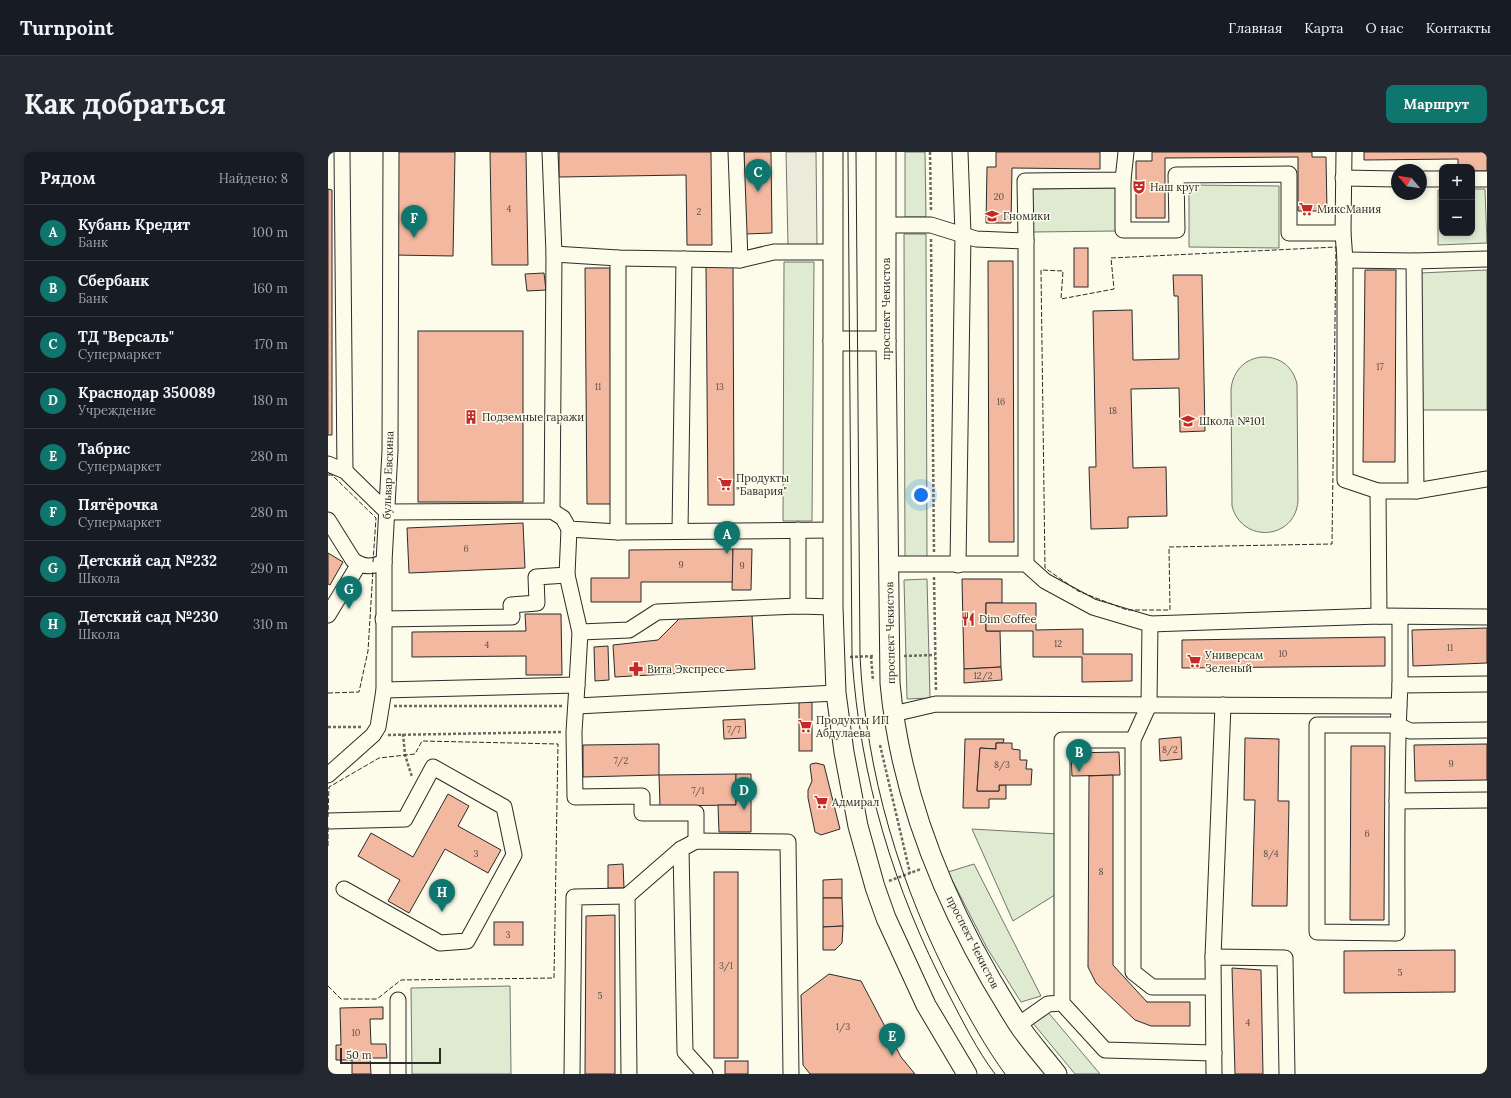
<!DOCTYPE html>
<html lang="ru">
<head>
<meta charset="utf-8">
<style>
  body { margin:0; font-family:Lora,serif; background:#242831; color:#f1f3f6 }
  .controls { position:absolute; right:12px; top:12px; display:grid; overflow:hidden; border-radius:8px; box-shadow:0 2px 6px #0003 }
  .controls button { width:36px; height:36px; display:grid; place-items:center; padding:0; border:0; border-bottom:1px solid #363941; background:#171b24; color:#f1f3f6; font:20px sans-serif }
  .compass { position:absolute; left:1063px; top:12px; width:36px; height:36px; border-radius:50%; background:#171b24; box-shadow:0 2px 6px #0003; rotate:299deg }
  .scale { position:absolute; left:12px; bottom:10px; width:101px; box-sizing:border-box; padding-left:4px; border:2px solid #2b2b2b; border-top:0; font-size:11px; line-height:14px; white-space:nowrap; color:#2b2b2b; -webkit-text-stroke:3px #fdfbea; paint-order:stroke }
  .you { position:absolute; left:593px; top:343px; width:14px; height:14px; margin:-10px; border:3px solid #fff; border-radius:50%; background:#1a73e8; box-shadow:0 0 0 6px #1a73e833 }
  .badge { display:grid; place-items:center; width:26px; height:26px; border-radius:50%; background:#0f766e; color:#fff; font-size:13px; font-weight:700 }
  .pin { position:absolute; translate:-50% -33px; filter:drop-shadow(0 1px 2px #0008) }
  .pin::after { content:''; position:absolute; top:21px; width:14px; height:12px; background:inherit; clip-path:polygon(0 0,100% 0,50% 100%) }
  .list { margin:0; padding:0; list-style:none }
  h2 { display:flex; justify-content:space-between; align-items:center; height:52px; margin:0; padding:0 16px; font-size:17px }
  h2 small { font-size:13px; font-weight:400; color:#9ea1a6 }
  .list li { display:grid; grid-template-columns:26px 1fr auto; gap:12px; align-items:center; box-sizing:border-box; height:56px; padding:0 16px; border-top:1px solid #363941 }
  .list b { display:block; font-size:15px; white-space:nowrap }
  .list p { margin:0; font-size:13px; white-space:nowrap; color:#9ea1a6 }
  .list em { font-size:13px; font-style:normal; color:#9ea1a6 }
  .map { position:relative; flex:none; width:1159px; height:922px; overflow:hidden; border-radius:8px }
  header { display:flex; align-items:center; gap:24px; box-sizing:border-box; height:56px; padding:0 20px; background:#171b24; border-bottom:1px solid #363941 }
  header strong { font-size:19px }
  nav { display:flex; gap:22px; margin-inline-start:auto; font-size:14px }
  .intro { display:flex; align-items:center; justify-content:space-between; box-sizing:border-box; height:96px; padding:0 24px }
  h1 { margin:0; font-size:28px }
  .button { padding:10px 18px; border-radius:8px; background:#0f766e; color:#fff; font-size:14px; font-weight:700 }
  main { display:flex; gap:24px; padding:0 24px }
  aside { flex:1; background:#171b24; border-radius:8px; box-shadow:0 2px 6px #0003 }
  .map>svg:first-child { display:block }
</style>
</head>
<body>
<header>
<strong>Turnpoint</strong>
<nav><a>Главная</a><a>Карта</a><a>О нас</a><a>Контакты</a></nav>
</header>
<div class="intro"><h1>Как добраться</h1><a class="button">Маршрут</a></div>
<main>
<aside>
<h2>Рядом<small>Найдено: 8</small></h2>
<ul class="list">
<li><span class="badge">A</span><div><b>Кубань Кредит</b><p>Банк</p></div><em>100 m</em></li>
<li><span class="badge">B</span><div><b>Сбербанк</b><p>Банк</p></div><em>160 m</em></li>
<li><span class="badge">C</span><div><b>ТД &quot;Версаль&quot;</b><p>Супермаркет</p></div><em>170 m</em></li>
<li><span class="badge">D</span><div><b>Краснодар 350089</b><p>Учреждение</p></div><em>180 m</em></li>
<li><span class="badge">E</span><div><b>Табрис</b><p>Супермаркет</p></div><em>280 m</em></li>
<li><span class="badge">F</span><div><b>Пятёрочка</b><p>Супермаркет</p></div><em>280 m</em></li>
<li><span class="badge">G</span><div><b>Детский сад №232</b><p>Школа</p></div><em>290 m</em></li>
<li><span class="badge">H</span><div><b>Детский сад №230</b><p>Школа</p></div><em>310 m</em></li>
</ul>
</aside>
<div class="map">
<svg width="1159" height="922" viewBox="0 0 1159 922">
  <rect width="100%" height="100%" fill="#fdfbea"/>
  <g fill="#deebd1" stroke="#74746e">
    <polygon points="577,0 597,0 598,65 577,65"/>
    <polygon points="861,33 951,34 951,96 861,95"/>
    <polygon points="788,36 788,79 705,80 704,37"/>
    <polygon points="1144,37 1157,37 1159,91 1110,93 1110,38 1114,38 1114,81 1144,81"/>
    <polygon points="576,82 598,82 599,408 577,408"/>
    <polygon points="456,110 486,110 484,369 455,369"/>
    <polygon points="1159,118 1159,258 1093,258 1092,121"/>
    <path d="M935,205C953,205 965,215 969,232L970,349C967,388 914,392 904,354L903,237C905,219 917,206 935,205Z"/>
    <polygon points="599,427 602,546 579,547 576,428"/>
    <polygon points="644,677 730,682 730,741 685,769"/>
    <polygon points="646,712 713,844 693,850 659,796 620,720"/>
    <polygon points="182,834 183,922 84,922 83,836"/>
    <polygon points="719,859 772,922 747,922 704,870"/>
  </g>
  <polygon fill="#eceadb" stroke="#74746e" points="458,0 488,0 489,93 460,93"/>
  <g fill="#f2b8a0" stroke="#2b2b2b">
    <polygon points="68,0 127,0 125,104 66,103"/>
    <polygon points="162,0 198,0 200,113 164,113"/>
    <polygon points="231,0 383,0 384,93 359,93 358,23 231,25"/>
    <polygon points="416,0 443,0 444,81 417,82"/>
    <polygon points="668,0 772,0 772,17 684,16 683,71 658,71 659,15 668,15"/>
    <polygon points="824,0 984,0 984,5 998,5 999,59 970,59 970,5 837,6 837,66 808,66 808,9 824,9"/>
    <polygon points="1036,0 1159,0 1159,19 1144,19 1144,15 1130,15 1130,7 1036,8"/>
    <polygon points="0,37 4,38 4,283 0,283"/>
    <rect x="746" y="96" width="14" height="39"/>
    <polygon points="660,109 685,109 686,390 661,390"/>
    <polygon points="378,114 405,114 406,353 380,353"/>
    <polygon points="257,116 282,116 283,352 259,352"/>
    <polygon points="1037,118 1068,118 1067,310 1035,310"/>
    <polygon points="216,121 218,138 199,139 197,122"/>
    <polygon points="845,123 874,123 877,279 852,280 851,236 803,237 805,316 838,315 839,364 800,365 800,376 763,377 761,315 768,315 765,159 804,158 805,208 851,207 850,144 846,144"/>
    <rect x="90" y="179" width="105" height="171"/>
    <polygon points="195,371 197,416 81,421 79,376"/>
    <polygon points="405,397 405,430 313,430 313,450 263,450 263,426 301,426 301,398"/>
    <polygon points="405,397 424,397 423,438 404,438"/>
    <polygon points="0,401 15,410 2,433 0,432"/>
    <polygon points="634,427 674,427 674,451 658,451 658,479 672,479 673,515 636,517"/>
    <polygon points="658,451 708,451 708,478 755,477 755,502 804,502 804,529 754,530 754,505 705,505 705,479 658,479"/>
    <polygon points="197,462 233,462 234,523 198,523 198,504 84,505 84,480 198,479"/>
    <polygon points="424,463 427,517 287,525 285,493 330,488 354,464"/>
    <polygon points="1159,476 1159,511 1085,514 1084,478"/>
    <polygon points="1057,485 1057,514 854,516 854,488"/>
    <polygon points="280,494 281,528 267,529 266,495"/>
    <polygon points="673,515 674,528 636,531 636,517"/>
    <rect x="471" y="550" width="13" height="49"/>
    <polygon points="417,567 418,586 396,587 395,568"/>
    <polygon points="853,585 854,607 832,609 831,587"/>
    <polygon points="917,586 951,587 950,649 961,649 959,754 924,754 927,648 916,648"/>
    <polygon points="637,587 676,587 675,591 668,591 668,597 652,596 649,639 671,639 671,633 678,633 678,647 661,647 661,656 635,656"/>
    <polygon points="668,591 684,591 684,597 692,598 692,608 699,608 698,617 704,617 703,633 671,633 671,639 649,639 652,596 668,597"/>
    <polygon points="331,592 331,623 255,625 255,593"/>
    <polygon points="1159,592 1159,628 1087,629 1086,593"/>
    <polygon points="1023,594 1057,594 1056,768 1022,768"/>
    <polygon points="791,600 792,623 744,624 743,601"/>
    <polygon points="488,611 496,613 512,677 493,683 487,680 480,646 480,638 484,629 482,614 483,612"/>
    <polygon points="408,622 408,653 332,654 331,623"/>
    <polygon points="408,622 423,622 423,680 391,680 390,653 408,653"/>
    <polygon points="785,623 785,813 819,850 862,850 862,874 823,874 807,868 768,831 760,815 761,624"/>
    <polygon points="120,642 141,654 130,674 173,698 160,721 117,697 81,761 60,749 72,728 30,704 43,681 85,705"/>
    <polygon points="295,712 296,736 280,736 280,713"/>
    <rect x="386" y="720" width="24" height="186"/>
    <polygon points="514,727 514,746 495,746 495,728"/>
    <polygon points="495,746 514,746 515,774 495,775"/>
    <polygon points="287,763 287,922 257,922 258,764"/>
    <rect x="166" y="770" width="29" height="23"/>
    <polygon points="515,774 514,791 507,798 495,798 495,775"/>
    <polygon points="1127,798 1127,840 1016,841 1016,799"/>
    <polygon points="904,816 933,818 935,922 907,922"/>
    <polygon points="501,822 533,829 573,905 587,922 482,922 475,913 473,843"/>
    <polygon points="55,855 55,867 42,867 43,892 58,892 59,906 42,906 43,922 24,922 24,908 8,908 8,893 13,893 12,856"/>
    <rect x="397" y="909" width="23" height="13"/>
  </g>
  <g fill="none" stroke-linecap="round" stroke-linejoin="round">
    <defs>
      <g id="minor">
        <polyline points="14,0 17,319"/>
        <polyline points="222,0 226,102 224,359"/>
        <polyline points="408,0 412,108"/>
        <polyline points="1016,0 1015,81 1017,108 1017,328 1050,339 1088,339 1159,327"/>
        <polyline points="1015,26 1069,27"/>
        <polyline points="1093,27 1114,27"/>
        <polyline points="1144,27 1159,27"/>
        <polyline points="795,28 795,78 849,78 848,23 961,22 961,81 1015,81"/>
        <polyline points="559,73 603,73 648,87 698,89 698,412"/>
        <polyline points="698,89 697,29 795,28 798,0"/>
        <polyline points="226,102 290,106 412,108 446,100 506,100"/>
        <polyline points="1017,108 1086,109 1159,107"/>
        <polyline points="1086,109 1088,339"/>
        <polyline points="0,312 17,319 59,360 224,359 235,366 241,377 290,380 505,378"/>
        <polyline points="1050,339 1051,464"/>
        <path d="M0,368L25,408C35,416 45,415 56,410"/>
        <polyline points="470,378 470,454"/>
        <polyline points="352,379 356,107"/>
        <polyline points="290,380 290,106"/>
        <polyline points="561,412 698,412 717,429 765,455 822,472 821,553 805,588 805,820 824,835 885,835"/>
        <polyline points="630,413 635,82 632,0"/>
        <polyline points="239,423 252,480 249,533"/>
        <polyline points="0,463 31,412"/>
        <polyline points="55,467 184,465 183,453 209,451 208,425 239,423 241,377"/>
        <polyline points="822,472 1051,464 1159,465"/>
        <polyline points="252,480 301,478 329,460 470,454 505,455"/>
        <polyline points="1072,533 1072,465"/>
        <polyline points="56,538 249,533 246,580 247,645 314,644 314,661 368,661 368,689"/>
        <polyline points="249,554 508,541"/>
        <path d="M1071,554C1068,630 1069,705 1069,781L989,780V573H1070L1082,579L1159,578"/>
        <polyline points="565,562 608,552 1071,554 1072,533 1159,532"/>
        <polyline points="805,588 734,588 734,851 777,898 886,901"/>
        <polyline points="0,623 45,583 50,575 56,538 56,410 62,299 63,0"/>
        <polyline points="1069,649 1159,648"/>
        <polyline points="0,669 77,667 105,615 176,655 186,703 139,789 112,791 16,737"/>
        <polyline points="353,697 357,900 377,922"/>
        <polyline points="885,805 895,553"/>
        <polyline points="70,848 70,922"/>
        <polyline points="690,873 720,852 734,851"/>
        <polyline points="244,922 246,745 299,744"/>
        <polyline points="301,922 299,744 353,697 368,689 460,690 463,922"/>
        <polyline points="886,922 885,805 957,806 959,922"/>
      </g>
      <g id="major">
        <polyline points="505,0 505,455 508,541 516,600 530,674 547,735 558,766 598,853 639,922"/>
        <path d="M558,0V189L562,531C573,653 624,769 690,872C701,889 716,905 729,922"/>
        <polyline points="505,189 558,189"/>
      </g>
    </defs>
    <use href="#minor" stroke="#2b2b2b" stroke-width="17"/>
    <use href="#major" stroke="#2b2b2b" stroke-width="21"/>
    <g stroke="#6a6964" stroke-width="2.5" stroke-dasharray="3 2" stroke-linecap="butt">
      <polyline points="602,0 603,60"/>
      <polyline points="603,87 606,400"/>
      <polyline points="606,425 608,540"/>
      <polyline points="543,504 545,529"/>
      <polyline points="576,504 607,503"/>
      <polyline points="522,505 547,504"/>
      <polyline points="66,554 235,554"/>
      <polyline points="0,575 34,575"/>
      <polyline points="75,582 77,603 84,625"/>
      <polyline points="60,583 233,580"/>
      <polyline points="552,593 582,721"/>
      <polyline points="561,729 593,717"/>
    </g>
    <use href="#minor" stroke="#fdfbea" stroke-width="15"/>
    <use href="#major" stroke="#fdfbea" stroke-width="19"/>
    <g stroke="#2b2b2b" stroke-width="1">
      <path d="M520,0L524,505C532,625 565,736 621,843C635,870 649,898 667,922"/>
      <path d="M528,0L532,504C538,622 572,735 627,839C642,867 658,896 677,922"/>
    </g>
    <g stroke="#2b2b2b" stroke-width="1" stroke-dasharray="5 2" stroke-linecap="butt">
      <polygon points="1008,95 1004,392 841,395 842,458 799,458 750,439 717,416 713,118 735,119 733,147 786,137 783,106"/>
      <polyline points="0,323 4,323 48,366 45,410"/>
      <polyline points="0,541 31,540 40,499 45,418"/>
      <polyline points="0,694 0,673"/>
      <polyline points="0,834 13,847 49,847 73,828 226,826 230,592 94,589 87,602 51,606 1,635 0,665"/>
    </g>
  </g>
  <defs>
    <symbol id="theatre-bare" viewBox="-9 -9 18 18"><path d="M-5-5.5Q0-4 5-5.5V0Q5 5 0 6Q-5 5-5 0ZM-3.3-2.5H-1v1.5H-3.3ZM1-2.5H3.3v1.5H1ZM-2.8 1Q0 5.5 2.8 1Z" fill="#c62828" stroke="#fdfbea" stroke-width="2.5" paint-order="stroke"/></symbol>
    <symbol id="supermarket-bare" viewBox="-9 -9 18 18"><path d="M-6-5.5h2.5l.6 2H6L4.5 2H-2.5L-4.4-4H-6ZM-1.5 3.2a1.3 1.3 0 1 0 .1 0ZM3 3.2a1.3 1.3 0 1 0 .1 0Z" fill="#c62828" stroke="#fdfbea" stroke-width="2.5" paint-order="stroke"/></symbol>
    <symbol id="school-bare" viewBox="-9 -9 18 18"><path d="M0-5L7-2L0 1L-7-2ZM-4 1L0 2.5L4 1V4Q0 6-4 4Z" fill="#c62828" stroke="#fdfbea" stroke-width="2.5" paint-order="stroke"/></symbol>
    <symbol id="building-bare" viewBox="-9 -9 18 18"><path d="M-4-6H4V6H1V3H-1V6H-4ZM-2.5-4.3h1.7v1.8h-1.7ZM.8-4.3h1.7v1.8H.8ZM-2.5-1h1.7V.8h-1.7ZM.8-1h1.7V.8H.8Z" fill="#c62828" stroke="#fdfbea" stroke-width="2.5" paint-order="stroke"/></symbol>
    <symbol id="restaurant-bare" viewBox="-9 -9 18 18"><path d="M-5-6h1v4h1v-4h1v4h1v-4h1v5L-1.5 .5V6h-2V.5L-5-1ZM5-6V6H3V1.5H1.5Q1.5-4 5-6Z" fill="#c62828" stroke="#fdfbea" stroke-width="2.5" paint-order="stroke"/></symbol>
    <symbol id="pharmacy-bare" viewBox="-9 -9 18 18"><path d="M-2-6h4v4h4v4h-4v4h-4v-4h-4v-4h4Z" fill="#c62828" stroke="#fdfbea" stroke-width="2.5" paint-order="stroke"/></symbol>
  </defs>
  <g fill-rule="evenodd">
    <use href="#theatre-bare" x="801" y="25" width="20" height="20"/>
    <use href="#supermarket-bare" x="968" y="47" width="20" height="20"/>
    <use href="#school-bare" x="654" y="54" width="20" height="20"/>
    <use href="#building-bare" x="133" y="255" width="20" height="20"/>
    <use href="#school-bare" x="850" y="259" width="20" height="20"/>
    <use href="#supermarket-bare" x="387" y="322" width="20" height="20"/>
    <use href="#restaurant-bare" x="630" y="457" width="20" height="20"/>
    <use href="#supermarket-bare" x="856" y="499" width="20" height="20"/>
    <use href="#pharmacy-bare" x="298" y="507" width="20" height="20"/>
    <use href="#supermarket-bare" x="467" y="564" width="20" height="20"/>
    <use href="#supermarket-bare" x="483" y="640" width="20" height="20"/>
  </g>
  <g text-anchor="middle" dominant-baseline="central" stroke-width="3" stroke-linejoin="round" paint-order="stroke">
    <g font-size="9" fill="#5d4e48">
      <text x="671" y="44">20</text>
      <text x="181" y="56">4</text>
      <text x="371" y="59">2</text>
      <text x="1052" y="214">17</text>
      <text x="270" y="234">11</text>
      <text x="392" y="234">13</text>
      <text x="673" y="249">16</text>
      <text x="785" y="258">18</text>
      <text x="138" y="396">6</text>
      <text x="353" y="412">9</text>
      <text x="414" y="413">9</text>
      <text x="730" y="491">12</text>
      <text x="159" y="492">4</text>
      <text x="1122" y="495">11</text>
      <text x="955" y="501">10</text>
      <text x="655" y="523">12/2</text>
      <text x="406" y="577">7/7</text>
      <text x="842" y="597">8/2</text>
      <text x="293" y="608">7/2</text>
      <text x="1123" y="611">9</text>
      <text x="674" y="612">8/3</text>
      <text x="370" y="638">7/1</text>
      <text x="1039" y="681">6</text>
      <text x="148" y="701">3</text>
      <text x="943" y="701">8/4</text>
      <text x="773" y="719">8</text>
      <text x="180" y="782">3</text>
      <text x="398" y="813">3/1</text>
      <text x="1072" y="820">5</text>
      <text x="272" y="843">5</text>
      <text x="920" y="870">4</text>
      <text x="515" y="874">1/3</text>
      <text x="28" y="880">10</text>
    </g>
    <g font-size="11" fill="#2b2b2b" stroke="#fdfbea" text-anchor="start">
      <text x="822" y="35">Наш круг</text>
      <text x="989" y="57">МиксМания</text>
      <text x="675" y="64">Гномики</text>
      <text x="154" y="265">Подземные гаражи</text>
      <text x="871" y="269">Школа №101</text>
      <text x="408" y="326">Продукты<tspan x="408" dy="13">"Бавария"</tspan></text>
      <text x="651" y="467">Dim Coffee</text>
      <text x="877" y="503">Универсам<tspan x="877" dy="13">Зеленый</tspan></text>
      <text x="319" y="517">Вита Экспресс</text>
      <text x="488" y="568">Продукты ИП<tspan x="488" dy="13">Абдулаева</tspan></text>
      <text x="504" y="650">Адмирал</text>
    </g>
    <g font-size="11" fill="#2b2b2b" stroke="#fdfbea">
      <text transform="translate(558 157) rotate(-90)">проспект Чекистов</text>
      <text transform="translate(60 323) rotate(-88)">бульвар Евскина</text>
      <text transform="translate(562 481) rotate(-91)">проспект Чекистов</text>
      <text transform="translate(645 790) rotate(63)">проспект Чекистов</text>
    </g>
  </g>
</svg>
<div class="controls">
<button>+</button>
<button>−</button>
</div>
<svg class="compass" viewBox="-18 -18 36 36"><path d="M0-13l5 13h-10z" fill="#e53935"/><path d="M0 13l5-13h-10z" fill="#9ea1a6"/></svg>
<div class="scale">50 m</div>
<div class="you"></div>
<div class="pin badge" style="left:399px;top:402px">A</div>
<div class="pin badge" style="left:751px;top:620px">B</div>
<div class="pin badge" style="left:430px;top:40px">C</div>
<div class="pin badge" style="left:416px;top:658px">D</div>
<div class="pin badge" style="left:564px;top:904px">E</div>
<div class="pin badge" style="left:86px;top:86px">F</div>
<div class="pin badge" style="left:21px;top:457px">G</div>
<div class="pin badge" style="left:114px;top:760px">H</div>
</div>
</main>
</body>
</html>
